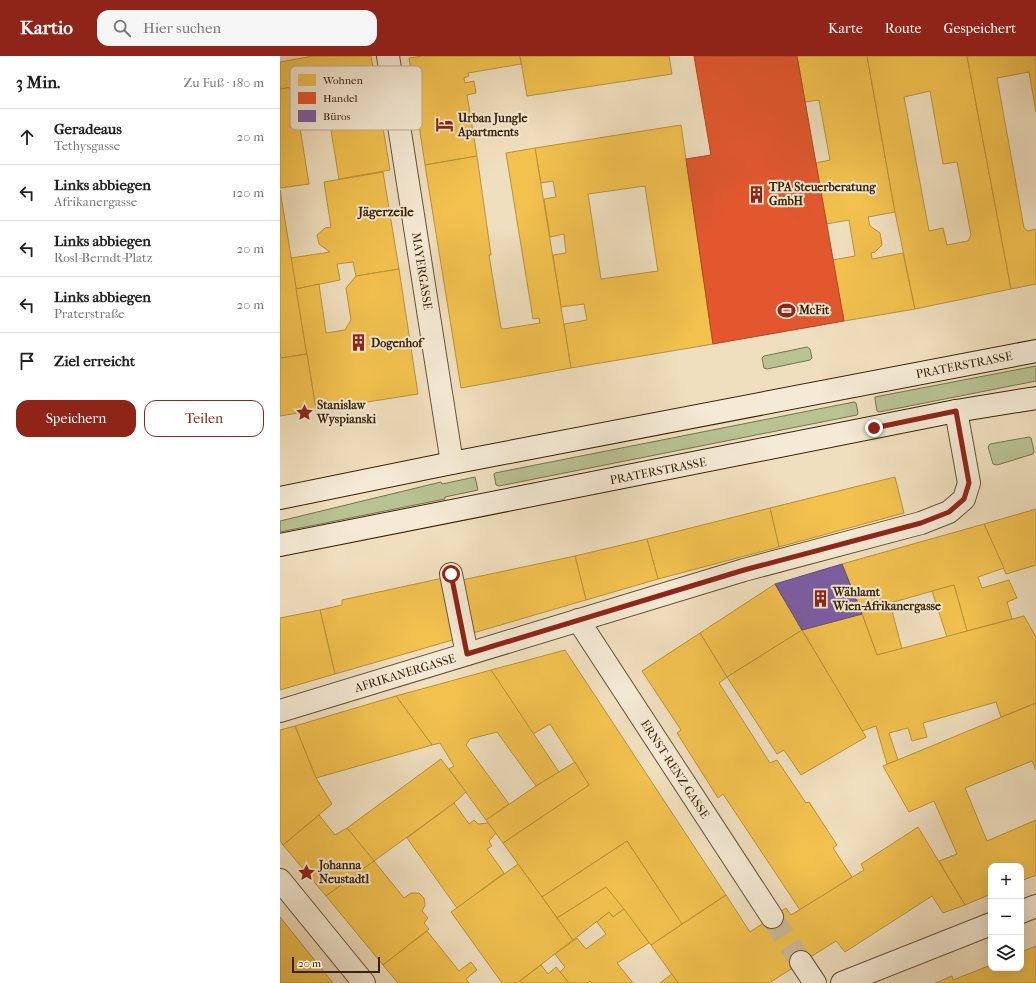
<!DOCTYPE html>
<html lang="de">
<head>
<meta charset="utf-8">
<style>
  body { margin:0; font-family:"IM FELL French Canon",serif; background:#f6f6f6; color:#222 }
  .controls { position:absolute; right:12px; bottom:12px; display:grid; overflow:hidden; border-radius:8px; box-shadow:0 4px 16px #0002 }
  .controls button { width:36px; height:36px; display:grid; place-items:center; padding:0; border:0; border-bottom:1px solid #e0e0e0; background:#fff; color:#222; font:20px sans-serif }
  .scale { position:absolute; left:12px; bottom:10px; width:88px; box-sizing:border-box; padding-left:4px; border:2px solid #382306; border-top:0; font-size:11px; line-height:14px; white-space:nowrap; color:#382306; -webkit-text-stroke:3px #f5ead5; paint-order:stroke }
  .stop { position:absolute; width:12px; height:12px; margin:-9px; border:3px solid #8f2418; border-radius:50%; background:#fff }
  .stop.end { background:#8f2418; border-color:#fff; box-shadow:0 1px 4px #0008 }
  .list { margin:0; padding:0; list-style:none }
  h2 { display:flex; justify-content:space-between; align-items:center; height:52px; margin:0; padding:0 16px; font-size:17px }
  h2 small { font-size:13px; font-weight:400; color:#767676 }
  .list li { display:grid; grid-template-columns:26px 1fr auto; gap:12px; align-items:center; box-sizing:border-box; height:56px; padding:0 16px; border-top:1px solid #e0e0e0 }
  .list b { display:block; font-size:15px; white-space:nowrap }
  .list p { margin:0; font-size:13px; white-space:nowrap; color:#767676 }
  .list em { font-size:13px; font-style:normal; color:#767676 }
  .actions { display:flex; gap:8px; padding:12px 16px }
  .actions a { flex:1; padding:9px 0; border:1px solid #8f2418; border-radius:12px; text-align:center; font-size:14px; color:#8f2418 }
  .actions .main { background:#8f2418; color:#fff }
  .icon { flex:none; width:22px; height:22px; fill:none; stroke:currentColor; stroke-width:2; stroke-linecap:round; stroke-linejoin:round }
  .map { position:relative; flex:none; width:756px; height:927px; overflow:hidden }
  header { display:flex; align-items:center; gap:24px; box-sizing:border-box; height:56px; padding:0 20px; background:#8f2418; color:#fff }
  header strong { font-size:19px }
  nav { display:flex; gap:22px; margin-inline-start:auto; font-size:14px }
  .search { width:280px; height:36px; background:#f6f6f6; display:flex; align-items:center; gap:10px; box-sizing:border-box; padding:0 14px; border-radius:12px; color:#767676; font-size:15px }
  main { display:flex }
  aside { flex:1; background:#fff }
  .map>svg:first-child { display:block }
</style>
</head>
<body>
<header>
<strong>Kartio</strong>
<div class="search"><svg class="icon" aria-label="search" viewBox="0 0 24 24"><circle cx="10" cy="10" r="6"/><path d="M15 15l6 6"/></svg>Hier suchen</div>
<nav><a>Karte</a><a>Route</a><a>Gespeichert</a></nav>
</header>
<main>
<aside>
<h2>3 Min.<small>Zu Fuß · 180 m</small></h2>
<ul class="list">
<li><svg class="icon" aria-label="ahead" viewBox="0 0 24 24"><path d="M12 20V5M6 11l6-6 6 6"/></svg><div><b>Geradeaus</b><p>Tethysgasse</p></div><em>20 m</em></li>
<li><svg class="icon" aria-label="left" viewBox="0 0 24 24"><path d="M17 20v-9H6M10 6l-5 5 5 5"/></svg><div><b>Links abbiegen</b><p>Afrikanergasse</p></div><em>120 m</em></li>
<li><svg class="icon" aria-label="left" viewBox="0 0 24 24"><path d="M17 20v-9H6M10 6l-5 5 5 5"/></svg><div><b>Links abbiegen</b><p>Rosl-Berndt-Platz</p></div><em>20 m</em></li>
<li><svg class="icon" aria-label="left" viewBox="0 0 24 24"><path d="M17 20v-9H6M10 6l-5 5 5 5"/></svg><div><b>Links abbiegen</b><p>Praterstraße</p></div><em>20 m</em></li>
<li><svg class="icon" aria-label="arrive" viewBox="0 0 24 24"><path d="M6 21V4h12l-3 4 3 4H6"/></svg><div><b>Ziel erreicht</b></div></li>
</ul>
<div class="actions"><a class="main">Speichern</a><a>Teilen</a></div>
</aside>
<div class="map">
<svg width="756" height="927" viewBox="0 0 756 927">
  <rect width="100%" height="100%" fill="#f0dfbe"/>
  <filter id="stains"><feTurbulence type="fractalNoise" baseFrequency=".005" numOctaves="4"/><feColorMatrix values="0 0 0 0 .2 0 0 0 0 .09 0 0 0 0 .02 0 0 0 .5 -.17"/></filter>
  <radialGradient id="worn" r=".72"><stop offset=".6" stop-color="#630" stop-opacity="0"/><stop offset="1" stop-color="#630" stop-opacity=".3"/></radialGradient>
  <g fill="#b8c293" stroke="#78724c">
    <polygon points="527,291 530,293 532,302 530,304 487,313 484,312 482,302 484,300"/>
    <polygon points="756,310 756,325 599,356 597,355 595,343 595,341"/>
    <polygon points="574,346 576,347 578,357 577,359 219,430 216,429 214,418 215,417"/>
    <polygon points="749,381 751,382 754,395 753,398 717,409 713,408 708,391 710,388"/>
    <polygon points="195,421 198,434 165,441 165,443 0,476 0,465 161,426 162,428"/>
  </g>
  <g fill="#f2c14e" stroke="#ba9238" fill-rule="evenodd">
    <polygon points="33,0 91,0 94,18 0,33 0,6"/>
    <polygon points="142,0 240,0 241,8 188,17 189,20 184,22 185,27 194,25 196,37 187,39 197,100 145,109 129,2"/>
    <polygon points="240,0 389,0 392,18 247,40"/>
    <polygon points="517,0 587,0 615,156 588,161 590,170 600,177 602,189 595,196 591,197 592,203 623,197 635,253 564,265 552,204 575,200 569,164 546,168 535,107 550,104 539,44 525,46"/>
    <path d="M587,0H687L731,233L635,253L615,156ZM650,35L663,108L677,106L691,179L688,185L667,189L663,172L649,175L624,41Z"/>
    <polygon points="687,0 756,0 756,56 749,16 717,22 744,172 748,175 756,173 756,228 731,233"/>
    <polygon points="94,18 110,114 59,123 43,26"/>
    <polygon points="30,29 37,69 20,72 29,128 0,132 0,33"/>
    <path d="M401,69L433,288L291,312L284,268L307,264L304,248L281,251L273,199L286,197L284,178L270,181L264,143L276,141L273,125L261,127L255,92ZM365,130L378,215L321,223L308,138Z"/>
    <polygon points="255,92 291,312 181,332 145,109 197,100 211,199 209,199 221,272 223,273 260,267 259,262 253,263 226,97"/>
    <polygon points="103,116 119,213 76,220 73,206 57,208 60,224 16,233 11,202 50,196 39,188 37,179 45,172 51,171 44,126"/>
    <polygon points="0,134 27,298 1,302 0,298"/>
    <polygon points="119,213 138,338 36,354 16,233 39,228 46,277 65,274 71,264 66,232 76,220"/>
    <polygon points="0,298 1,302 27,298 36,354 0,360"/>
    <polygon points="615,421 624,457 499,491 490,452"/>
    <polygon points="490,452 499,491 378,523 367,483"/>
    <polygon points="756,453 756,509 726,518 704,468"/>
    <polygon points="704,468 724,512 698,521 702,532 729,524 737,542 727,546 732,563 687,575 674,529 610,547 622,593 597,599 582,558 562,508"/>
    <polygon points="367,483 378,523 306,544 295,500"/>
    <polygon points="295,500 306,544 193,577 182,524"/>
    <polygon points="163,522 176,583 55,618 40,554 62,549 62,544"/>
    <polygon points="495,528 522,574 447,621 420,577"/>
    <polygon points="674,529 687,575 667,581 652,535"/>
    <polygon points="40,554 55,618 0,634 0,562"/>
    <polygon points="582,558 597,599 744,560 756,581 756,647 721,661 716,646 643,667 647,681 632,685 628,672 609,677 618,704 607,708 596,670 582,675 522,574"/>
    <polygon points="522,574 586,681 521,719 504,694 497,698 447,621"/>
    <polygon points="420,577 447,621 439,627 490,707 497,704 526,747 529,746 557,789 553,792 572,821 520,854 443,738 438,742 397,677 401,674 362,615"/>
    <polygon points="285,594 446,839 402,868 347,785 262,841 223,787 309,729 270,668 253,678 211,614"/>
    <polygon points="211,614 279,716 256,730 217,676 190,683 186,689 229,748 206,764 169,713 174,710 160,687 152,689 116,640"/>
    <polygon points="116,640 152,689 36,722 15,670"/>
    <polygon points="756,647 756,714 752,705 685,732 707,785 756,764 756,819 741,825 741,810 711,810 711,838 685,849 659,805 677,798 654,745 629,756 603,710"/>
    <polygon points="15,670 36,722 52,748 3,789 0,784 0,674"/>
    <polygon points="161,703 186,736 174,747 94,805 67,772"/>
    <polygon points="295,706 309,729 223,787 206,764 256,730"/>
    <polygon points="174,747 189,768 194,764 198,768 208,767 216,777 209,785 212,790 207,793 224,817 177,852 127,782"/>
    <polygon points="39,759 55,779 67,772 94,805 46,840 3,789"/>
    <polygon points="638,771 685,849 663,857 652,840 565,896 556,885 489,927 398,927 371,889 446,839 470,876 506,852 511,859 584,814 581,808"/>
    <polygon points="347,785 402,868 371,889 326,831 277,862 262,841"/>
    <polygon points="94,805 124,842 131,837 139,837 144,842 145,849 142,855 148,862 144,867 149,873 103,909 46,840"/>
    <polygon points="238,808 293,884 237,927 222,927 171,856"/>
    <polygon points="326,831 344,853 333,861 329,856 293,884 277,862"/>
    <polygon points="344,853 369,887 337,907 353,927 312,927 310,925 308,927 289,927 280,916 285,911 275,898 297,882 306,893 326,878 317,866 329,856 333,861"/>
    <polygon points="0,861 53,927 0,927"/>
    <polygon points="147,875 179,915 191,906 197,914 186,923 189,927 118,927 103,909"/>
    <polygon points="756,890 756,927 655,927 672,920 673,924 711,909 711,912 741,912 741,896"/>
    <polygon points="261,909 268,918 276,911 289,927 241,927 240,925"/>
    <polygon points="392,918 398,927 380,927"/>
  </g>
  <polygon fill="#e4572e" stroke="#b04722" points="414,0 517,0 564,265 433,288 406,103 431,99"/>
  <polygon fill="#7b5ea7" stroke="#674c77" points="562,508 582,558 522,574 495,528"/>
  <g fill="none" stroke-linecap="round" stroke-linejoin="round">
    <polyline stroke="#cbb999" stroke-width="22" stroke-dasharray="22 11" stroke-linecap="butt" points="492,861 521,906"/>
    <defs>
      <g id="street">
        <polyline points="108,0 172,407"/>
        <polyline points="171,518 187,598"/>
        <polyline points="298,564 492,861"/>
        <polyline points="0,655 464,514 641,467 669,456 684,443 689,427 676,355"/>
        <polyline points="0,824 84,927"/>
        <polyline points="741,856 756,850"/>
        <polyline points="521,906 535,927"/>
        <polyline points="562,927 711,868"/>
      </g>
      <g id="secondary">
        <polyline points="0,442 172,407 756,295"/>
        <polyline points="0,489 676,355 756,342"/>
      </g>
    </defs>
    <use href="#street" stroke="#665234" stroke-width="24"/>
    <use href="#secondary" stroke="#382306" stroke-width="24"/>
    <use href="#street" stroke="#f5ead5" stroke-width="22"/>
    <use href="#secondary" stroke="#f5ead5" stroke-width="22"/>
  </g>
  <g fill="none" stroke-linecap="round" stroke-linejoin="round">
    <polyline stroke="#8f2418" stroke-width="5" points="171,518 187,598 464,514 641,467 669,456 684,443 689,427 676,355 594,372"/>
  </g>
  <defs>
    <symbol id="hotel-bare" viewBox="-9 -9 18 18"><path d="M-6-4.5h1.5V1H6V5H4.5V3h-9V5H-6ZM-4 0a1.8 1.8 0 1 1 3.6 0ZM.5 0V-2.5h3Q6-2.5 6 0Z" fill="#8f2418" stroke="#f5ead5" stroke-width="2.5" paint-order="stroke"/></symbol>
    <symbol id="building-bare" viewBox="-9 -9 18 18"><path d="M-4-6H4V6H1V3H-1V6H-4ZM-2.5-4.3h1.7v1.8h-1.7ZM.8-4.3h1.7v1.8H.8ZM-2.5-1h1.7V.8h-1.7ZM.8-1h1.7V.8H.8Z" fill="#8f2418" stroke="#f5ead5" stroke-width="2.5" paint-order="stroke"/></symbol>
    <symbol id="stadium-bare" viewBox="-9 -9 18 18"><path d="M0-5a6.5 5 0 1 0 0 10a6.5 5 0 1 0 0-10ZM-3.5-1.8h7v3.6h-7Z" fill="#8f2418" stroke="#f5ead5" stroke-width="2.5" paint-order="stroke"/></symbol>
    <symbol id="sight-bare" viewBox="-9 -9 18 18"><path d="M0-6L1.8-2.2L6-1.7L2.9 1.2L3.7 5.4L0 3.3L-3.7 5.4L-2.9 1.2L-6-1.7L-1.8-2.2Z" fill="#8f2418" stroke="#f5ead5" stroke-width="2.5" paint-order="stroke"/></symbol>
  </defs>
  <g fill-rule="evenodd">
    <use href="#hotel-bare" x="152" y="56" width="25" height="25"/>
    <use href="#building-bare" x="464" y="126" width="25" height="25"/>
    <use href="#stadium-bare" x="494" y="242" width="25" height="25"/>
    <use href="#building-bare" x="66" y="274" width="25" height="25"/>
    <use href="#sight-bare" x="12" y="344" width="25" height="25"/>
    <use href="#building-bare" x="528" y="530" width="25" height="25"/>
    <use href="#sight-bare" x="14" y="804" width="25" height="25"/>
  </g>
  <g text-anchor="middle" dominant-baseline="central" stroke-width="4" stroke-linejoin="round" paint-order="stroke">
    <g font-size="12" font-weight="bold" fill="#382306" stroke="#f5ead5" text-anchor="start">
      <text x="178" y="62">Urban Jungle<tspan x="178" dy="14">Apartments</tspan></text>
      <text x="489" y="131">TPA Steuerberatung<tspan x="489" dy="14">GmbH</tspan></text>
      <text x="519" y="254">McFit</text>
      <text x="91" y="287">Dogenhof</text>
      <text x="37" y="349">Stanislaw<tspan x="37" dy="14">Wyspianski</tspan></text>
      <text x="553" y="536">Wählamt<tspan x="553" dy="14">Wien-Afrikanergasse</tspan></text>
      <text x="39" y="809">Johanna<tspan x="39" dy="14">Neustadtl</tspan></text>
    </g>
    <g font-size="12" fill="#382306" stroke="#f5ead5">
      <text transform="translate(142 215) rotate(81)">MAYERGASSE</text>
      <text transform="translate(684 309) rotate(-11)">PRATERSTRASSE</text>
      <text transform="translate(378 415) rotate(-11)">PRATERSTRASSE</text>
      <text transform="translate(125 617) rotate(-17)">AFRIKANERGASSE</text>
      <text transform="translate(395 713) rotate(57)">ERNST-RENZ-GASSE</text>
    </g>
    <g font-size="13" font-weight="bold" fill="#382306" stroke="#f5ead5">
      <text x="106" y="155">Jägerzeile</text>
    </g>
  </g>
  <rect x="10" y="10" width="132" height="64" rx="6" fill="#f5ead5" stroke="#bcae97" stroke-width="1"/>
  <rect x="18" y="18" width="18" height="12" fill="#f2c14e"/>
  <rect x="18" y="36" width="18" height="12" fill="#e4572e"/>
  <rect x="18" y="54" width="18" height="12" fill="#7b5ea7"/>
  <g font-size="11" fill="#382306">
    <text x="43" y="28">Wohnen</text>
    <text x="43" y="46">Handel</text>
    <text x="43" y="64">Büros</text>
  </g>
  <rect width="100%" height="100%" filter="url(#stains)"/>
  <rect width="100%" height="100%" fill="url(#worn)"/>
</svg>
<div class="controls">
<button>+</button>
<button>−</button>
<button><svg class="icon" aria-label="layers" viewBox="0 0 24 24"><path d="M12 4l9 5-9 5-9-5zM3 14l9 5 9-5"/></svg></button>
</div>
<div class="scale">20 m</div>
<div class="stop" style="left:171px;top:518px"></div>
<div class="stop end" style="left:594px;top:372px"></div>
</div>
</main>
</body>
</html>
